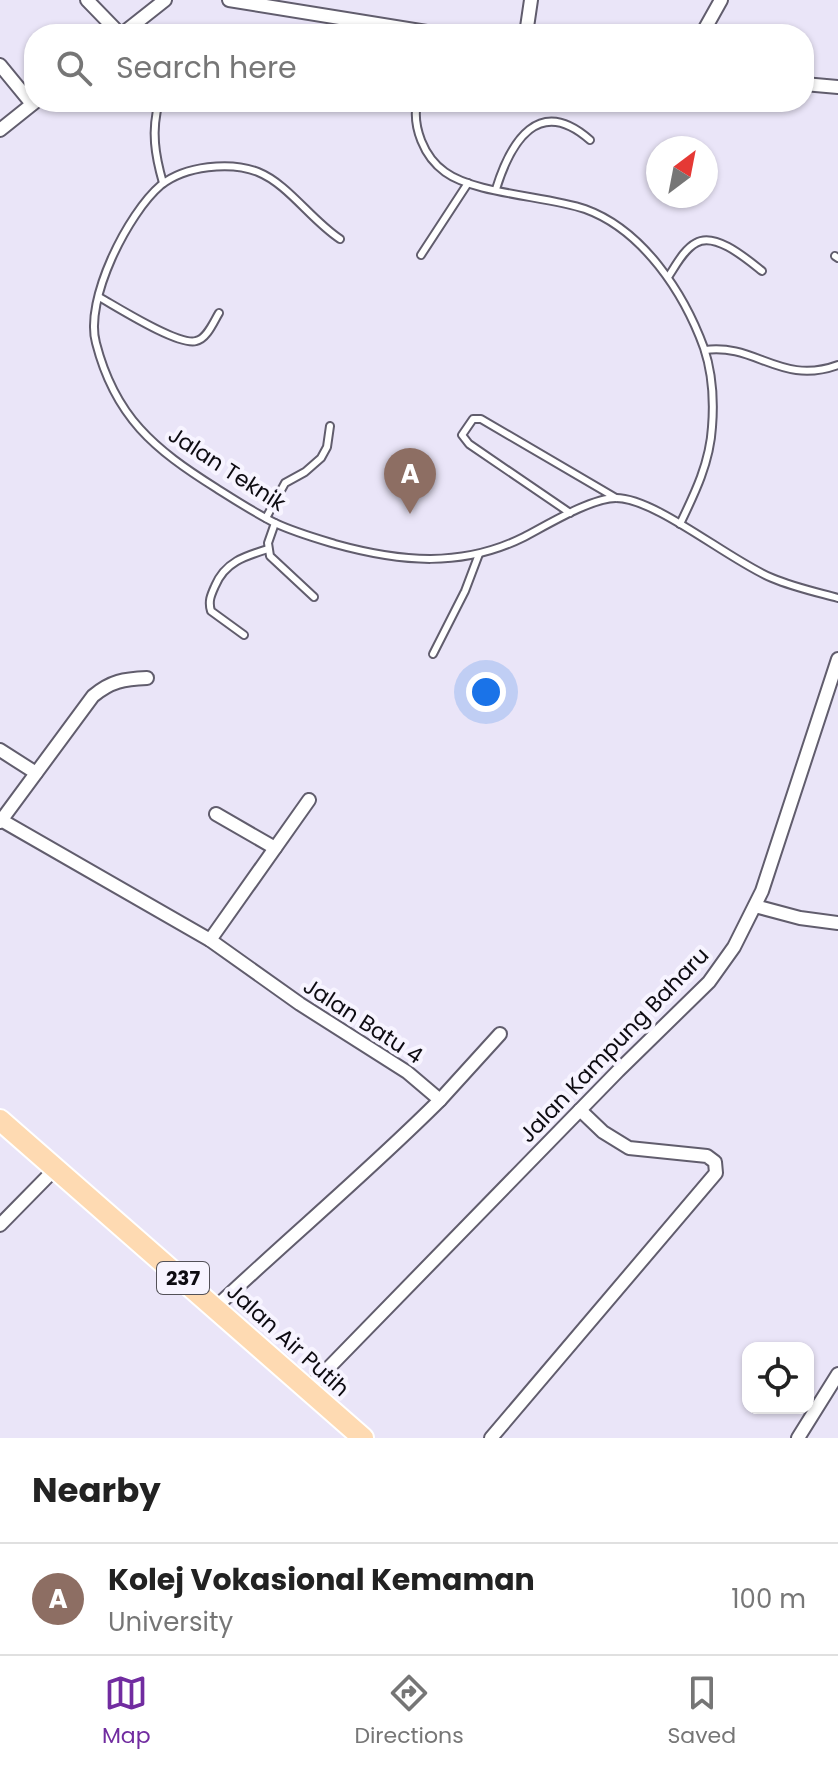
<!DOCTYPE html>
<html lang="en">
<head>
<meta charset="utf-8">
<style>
  body { margin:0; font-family:Poppins,sans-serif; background:#f2f2f2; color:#222 }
  .controls { position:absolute; right:24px; bottom:24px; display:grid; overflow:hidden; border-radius:16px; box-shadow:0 2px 6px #0004 }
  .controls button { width:72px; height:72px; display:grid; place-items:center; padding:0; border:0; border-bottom:2px solid #e0e0e0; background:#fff; color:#222; font:40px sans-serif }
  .compass { position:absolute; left:646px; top:136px; width:72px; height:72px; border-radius:50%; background:#fff; box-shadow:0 2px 6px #0004; rotate:32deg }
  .you { position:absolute; left:486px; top:692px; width:28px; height:28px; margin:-20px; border:6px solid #fff; border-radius:50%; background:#1a73e8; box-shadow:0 0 0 12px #1a73e833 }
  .badge { display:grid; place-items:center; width:52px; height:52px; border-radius:50%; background:#712ca0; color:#fff; font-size:26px; font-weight:700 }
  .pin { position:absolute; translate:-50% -66px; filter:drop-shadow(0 2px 4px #0008) }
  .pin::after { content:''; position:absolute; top:42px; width:28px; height:24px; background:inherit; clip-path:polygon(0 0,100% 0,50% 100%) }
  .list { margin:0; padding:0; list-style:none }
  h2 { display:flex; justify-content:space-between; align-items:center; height:104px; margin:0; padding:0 32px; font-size:34px }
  h2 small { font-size:26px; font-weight:400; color:#767676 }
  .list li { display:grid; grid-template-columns:52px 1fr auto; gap:24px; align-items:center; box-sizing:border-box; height:112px; padding:0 32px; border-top:2px solid #e0e0e0 }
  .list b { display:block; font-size:30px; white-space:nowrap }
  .list p { margin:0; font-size:26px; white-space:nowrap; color:#767676 }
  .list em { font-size:26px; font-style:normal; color:#767676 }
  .icon { flex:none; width:44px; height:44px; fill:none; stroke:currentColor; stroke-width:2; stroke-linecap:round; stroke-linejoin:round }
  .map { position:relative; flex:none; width:838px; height:1438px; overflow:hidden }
  .search { position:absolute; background:#fff; box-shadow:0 2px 6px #0004; left:24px; right:24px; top:24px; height:88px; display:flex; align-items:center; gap:20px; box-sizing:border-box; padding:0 28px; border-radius:32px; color:#767676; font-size:30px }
  .sheet { height:216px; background:#fff }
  nav { display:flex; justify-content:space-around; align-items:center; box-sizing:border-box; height:112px; border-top:2px solid #e0e0e0; background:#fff; font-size:22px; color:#767676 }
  nav a { display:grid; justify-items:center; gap:4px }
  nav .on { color:#712ca0 }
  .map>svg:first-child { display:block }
</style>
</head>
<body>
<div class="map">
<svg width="838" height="1438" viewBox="0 0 838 1438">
  <rect width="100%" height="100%" fill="#eae5f8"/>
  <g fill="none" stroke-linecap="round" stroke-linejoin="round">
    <defs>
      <g id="lane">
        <path d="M159,102C151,131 155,155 163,183"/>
        <polyline points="403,102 416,103"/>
        <path d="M417,102C412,127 424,157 445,172C475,194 547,196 585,209C643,230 684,293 704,348C712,372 714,402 712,427C710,462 695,493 680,524"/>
        <path d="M496,189C511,141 539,95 590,140"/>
        <path d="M340,239C311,220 288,184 258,172C230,161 185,166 161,185C128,213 84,300 96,343C115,417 154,449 216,488C235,500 255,513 275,523C294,532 315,538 335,544C400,562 462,568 524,537C547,525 591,498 616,498C656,498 730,561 772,578C793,587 816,592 838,598"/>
        <polyline points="421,255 468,183"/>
        <polyline points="835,256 838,258"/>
        <path d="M668,277C675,267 684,249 696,243C715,231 748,260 762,271"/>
        <path d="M99,297C117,307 178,346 196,341C207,339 214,321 219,313"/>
        <path d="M705,350C756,343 781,386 838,365"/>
        <polyline points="570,513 469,444 462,435 473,419 481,419 616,498"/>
        <polyline points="266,518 285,483 305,472 321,458 327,447 330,426"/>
        <polyline points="275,523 268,543 270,556 314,597"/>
        <path d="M244,635L211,611C208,601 211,595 215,586C225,562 245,556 268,549"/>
        <polyline points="433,654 465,591 479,554"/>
      </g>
      <g id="street">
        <polyline points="87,0 120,34"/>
        <polyline points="229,0 439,34"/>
        <polyline points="122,34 165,0"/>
        <polyline points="526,34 531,0"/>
        <polyline points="702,34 721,0"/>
        <polyline points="0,65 32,104"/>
        <polyline points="804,84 838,87"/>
        <polyline points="0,130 35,102"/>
        <polyline points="0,750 36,773"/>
        <polyline points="216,814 275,848"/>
        <path d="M1,820L210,940L300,1004L407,1072L440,1100C368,1172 290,1237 216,1307"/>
        <path d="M0,822L93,696C111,681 124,679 147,678"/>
        <polyline points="755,906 800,918 838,923"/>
        <polyline points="210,940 309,800"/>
        <polyline points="440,1100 500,1034"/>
        <polyline points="0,1225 56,1168"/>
        <polyline points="308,1389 618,1071 709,982 734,947 762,891 838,659"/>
        <polyline points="491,1438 716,1173 715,1162 707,1156 629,1148 603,1132 580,1110"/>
        <polyline points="798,1438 838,1374"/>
      </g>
      <polyline id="primary" points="0,1120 363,1438"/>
    </defs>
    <use href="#lane" stroke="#615d6d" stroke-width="10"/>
    <use href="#street" stroke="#615d6d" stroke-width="16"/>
    <use href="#primary" stroke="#fff" stroke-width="24"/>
    <use href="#lane" stroke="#fff" stroke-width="6"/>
    <use href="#street" stroke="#fff" stroke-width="12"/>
    <use href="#primary" stroke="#fedab2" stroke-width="20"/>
  </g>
  <g text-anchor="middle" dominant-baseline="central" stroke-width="8" stroke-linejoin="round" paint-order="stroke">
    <rect fill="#f7f4ff" stroke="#535158" stroke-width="2" x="157" y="1262" width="52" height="32" rx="6"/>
    <g font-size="20" font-weight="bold" fill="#0d0b11">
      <text x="183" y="1278">237</text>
    </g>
    <g font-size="22" fill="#0d0b11" stroke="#f7f4ff">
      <text transform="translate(227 469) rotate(33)">Jalan Teknik</text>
      <text transform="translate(363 1021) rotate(33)">Jalan Batu 4</text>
      <text transform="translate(614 1045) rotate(-46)">Jalan Kampung Baharu</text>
      <text transform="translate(288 1340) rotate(42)">Jalan Air Putih</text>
    </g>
  </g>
</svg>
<div class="controls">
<button><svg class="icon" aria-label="locate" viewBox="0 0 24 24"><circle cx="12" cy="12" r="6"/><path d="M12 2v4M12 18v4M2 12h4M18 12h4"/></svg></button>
</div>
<svg class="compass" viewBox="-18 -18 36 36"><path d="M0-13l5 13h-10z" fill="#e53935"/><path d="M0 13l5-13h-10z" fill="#767676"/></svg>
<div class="you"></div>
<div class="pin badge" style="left:410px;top:514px;background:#8d6e63">A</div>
<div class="search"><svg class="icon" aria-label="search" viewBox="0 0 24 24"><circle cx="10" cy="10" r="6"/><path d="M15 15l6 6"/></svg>Search here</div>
</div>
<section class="sheet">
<h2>Nearby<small></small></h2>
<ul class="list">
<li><span class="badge" style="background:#8d6e63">A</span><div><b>Kolej Vokasional Kemaman</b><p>University</p></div><em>100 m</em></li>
</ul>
</section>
<nav>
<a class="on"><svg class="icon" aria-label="map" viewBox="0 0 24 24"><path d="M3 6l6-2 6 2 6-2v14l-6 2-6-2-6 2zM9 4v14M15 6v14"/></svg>Map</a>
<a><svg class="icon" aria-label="directions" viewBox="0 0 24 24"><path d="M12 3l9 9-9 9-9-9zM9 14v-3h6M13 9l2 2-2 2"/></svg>Directions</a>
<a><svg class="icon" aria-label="saved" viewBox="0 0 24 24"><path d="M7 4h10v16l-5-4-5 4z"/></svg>Saved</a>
</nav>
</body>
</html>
